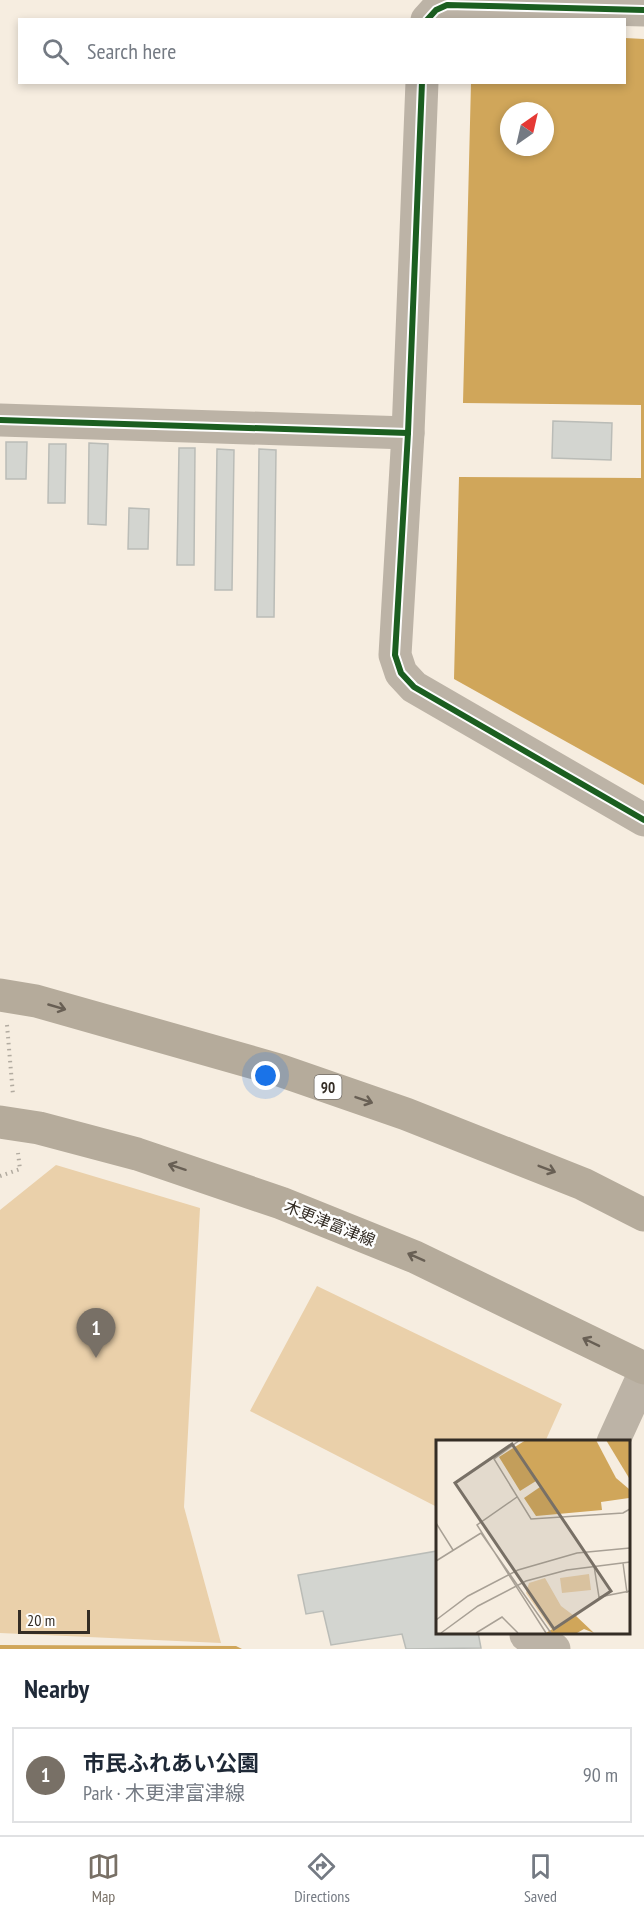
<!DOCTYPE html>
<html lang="en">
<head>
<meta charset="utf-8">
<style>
  body { margin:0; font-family:"PT Sans Narrow","Noto Sans JP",sans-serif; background:#f6f6f7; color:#1f2937 }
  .compass { position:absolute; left:500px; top:102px; width:54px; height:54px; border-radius:50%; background:#fff; box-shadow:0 3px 9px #0003; rotate:34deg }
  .scale { position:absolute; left:18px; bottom:15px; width:72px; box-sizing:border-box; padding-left:6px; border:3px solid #342d25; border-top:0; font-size:16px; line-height:21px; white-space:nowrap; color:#342d25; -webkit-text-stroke:4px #fefefe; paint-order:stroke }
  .you { position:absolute; left:266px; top:1076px; width:21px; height:21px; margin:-15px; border:4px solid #fff; border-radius:50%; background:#1a73e8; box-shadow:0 0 0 9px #1a73e833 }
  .badge { display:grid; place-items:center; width:39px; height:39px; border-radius:50%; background:#787066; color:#fff; font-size:20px; font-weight:700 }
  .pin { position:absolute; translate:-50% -50px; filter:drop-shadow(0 2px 3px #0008) }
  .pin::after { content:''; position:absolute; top:32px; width:21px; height:18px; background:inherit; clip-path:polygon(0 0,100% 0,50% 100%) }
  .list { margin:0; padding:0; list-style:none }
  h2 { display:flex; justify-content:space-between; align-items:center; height:78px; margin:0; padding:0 24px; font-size:26px }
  h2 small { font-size:20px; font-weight:400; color:#747a83 }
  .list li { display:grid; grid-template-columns:39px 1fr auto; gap:18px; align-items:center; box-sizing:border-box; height:96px; margin:0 12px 12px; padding:0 12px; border:2px solid #e0e1e3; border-radius:0px }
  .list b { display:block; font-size:22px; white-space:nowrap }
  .list p { margin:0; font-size:20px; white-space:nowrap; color:#747a83 }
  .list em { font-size:20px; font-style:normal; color:#747a83 }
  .icon { flex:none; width:33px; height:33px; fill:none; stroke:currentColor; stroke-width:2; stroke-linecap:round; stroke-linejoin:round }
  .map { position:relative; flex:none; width:644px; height:1649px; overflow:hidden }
  .search { position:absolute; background:#fff; box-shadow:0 3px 9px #0003; left:18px; right:18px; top:18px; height:66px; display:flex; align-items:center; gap:15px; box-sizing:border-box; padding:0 21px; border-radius:0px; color:#747a83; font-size:22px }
  .sheet { height:186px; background:#fff }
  nav { display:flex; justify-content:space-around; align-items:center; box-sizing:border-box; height:84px; border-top:2px solid #e0e1e3; background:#fff; font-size:16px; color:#747a83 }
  nav a { display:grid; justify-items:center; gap:3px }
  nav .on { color:#787066 }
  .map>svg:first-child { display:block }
</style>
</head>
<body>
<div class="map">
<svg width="644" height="1649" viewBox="0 0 644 1649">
  <rect width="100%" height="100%" fill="#f6ede0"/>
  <g fill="#ead0aa">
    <polygon points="56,1165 200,1208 184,1507 221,1643 0,1633 0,1210"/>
    <polygon points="317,1286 562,1404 545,1442 437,1442 437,1507 250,1411"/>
  </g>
  <g fill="#d0a65a" fill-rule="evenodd">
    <path d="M625,38L644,39V785L454,679L459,477L641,478V405L463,403L471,83L624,82ZM509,111H545V147H509Z"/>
    <polygon points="0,1645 236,1646 242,1649 0,1649"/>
  </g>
  <g fill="#d3d5d0" stroke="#babcb7" stroke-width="1.5">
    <polygon points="553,421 612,423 611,460 552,458"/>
    <polygon points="6,442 27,442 26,479 6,479"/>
    <polygon points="89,443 108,444 106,525 88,524"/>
    <polygon points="49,444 66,444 65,503 48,503"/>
    <polygon points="179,448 195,448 194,565 177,565"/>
    <polygon points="217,449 234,450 232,590 215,590"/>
    <polygon points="259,449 276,450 274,617 257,617"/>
    <polygon points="129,508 149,509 148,549 128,549"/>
    <polygon points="437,1551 437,1632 478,1632 481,1648 406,1649 402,1634 331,1645 323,1611 306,1614 298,1575"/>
  </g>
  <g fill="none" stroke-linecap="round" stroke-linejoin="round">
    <g stroke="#b2aba0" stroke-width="4" stroke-dasharray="1.5 4.5" stroke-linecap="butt">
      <polyline points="7,1025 13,1095"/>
      <polyline points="0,1176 20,1169 18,1153"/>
    </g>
    <g stroke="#bcb3a6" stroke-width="33">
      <polyline points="427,20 436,10 447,5 644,10"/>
      <polyline points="422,82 408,433 395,655 401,673 414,687 644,820"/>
      <polyline points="0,420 408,433"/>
      <polyline points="613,1442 644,1374"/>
      <polyline points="527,1632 526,1635 554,1649"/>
    </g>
    <g stroke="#b5ab9b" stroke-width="33">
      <polyline points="0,995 36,1001 279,1070 406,1114 583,1184 644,1215"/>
      <polyline points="0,1122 39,1128 137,1154 281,1203 415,1257 644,1368"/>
    </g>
    <defs>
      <g id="cycleway">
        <polyline points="427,20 436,10 447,5 644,10"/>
        <polyline points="422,82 408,433 395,655 401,673 414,687 644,820"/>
        <polyline points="0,420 408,433"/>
      </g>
    </defs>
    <use href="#cycleway" stroke="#fefefe" stroke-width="10"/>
    <use href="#cycleway" stroke="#1b5e20" stroke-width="6"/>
  </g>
  <defs><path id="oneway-shaft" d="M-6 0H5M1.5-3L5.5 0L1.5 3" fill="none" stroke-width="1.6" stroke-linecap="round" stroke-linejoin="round" transform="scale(1.5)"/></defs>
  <g stroke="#685f54">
    <use href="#oneway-shaft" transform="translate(57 1007) rotate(16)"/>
    <use href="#oneway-shaft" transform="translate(364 1100) rotate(19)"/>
    <use href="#oneway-shaft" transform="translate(177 1167) rotate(-162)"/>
    <use href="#oneway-shaft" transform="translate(547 1169) rotate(21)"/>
    <use href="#oneway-shaft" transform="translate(416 1257) rotate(-156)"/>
    <use href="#oneway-shaft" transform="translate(591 1342) rotate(-154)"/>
  </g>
  <g text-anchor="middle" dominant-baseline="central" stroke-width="5" stroke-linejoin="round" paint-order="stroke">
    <rect fill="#fefefe" stroke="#716c66" stroke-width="1.5" x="314.5" y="1075" width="27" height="24" rx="4.5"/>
    <g font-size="15" font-weight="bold" fill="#342d25">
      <text x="328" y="1087">90</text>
    </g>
    <g font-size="16" fill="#342d25" stroke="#fefefe">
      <text transform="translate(330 1223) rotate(22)">木更津富津線</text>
    </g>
  </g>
  <g transform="translate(436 1440)">
    <rect width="194" height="194" fill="#f6ede0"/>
    <path d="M153,134L155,150L126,153L124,138ZM109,138L125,166L137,175L115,189L90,153L93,143Z" fill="#ead0aa"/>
    <path d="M90,0H193V58L165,62L166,70L100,76L88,58L104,47L100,41L84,51L63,17ZM139,175L158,193L148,189L141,193H110Z" fill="#d0a65a"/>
    <path d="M160,0H170L193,38V49L180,38Z" fill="#f6ede0"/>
    <path fill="none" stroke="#a8a095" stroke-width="1.5" d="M84,0L58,19L95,79L187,73L194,69M81,57L41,85L110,193M0,83L17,110M45,93L115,193M0,121L45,93M187,123L191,153M158,126L163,157L194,151M0,180L32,156L82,130L141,113L194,108M5,193L42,166L90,141L131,130L194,122M40,193L66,177L82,193"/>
    <path fill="#787066" fill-opacity="0.15" stroke="#787066" stroke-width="3" d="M76,4L175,151L118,189L19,43Z"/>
    <rect width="194" height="194" fill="none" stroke="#342d25" stroke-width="3"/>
  </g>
</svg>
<svg class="compass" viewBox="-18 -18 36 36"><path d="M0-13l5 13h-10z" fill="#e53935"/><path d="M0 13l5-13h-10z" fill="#747a83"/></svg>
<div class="scale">20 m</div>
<div class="you"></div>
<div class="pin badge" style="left:96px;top:1358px">1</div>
<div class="search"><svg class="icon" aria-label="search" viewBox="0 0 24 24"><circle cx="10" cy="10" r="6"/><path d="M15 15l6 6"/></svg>Search here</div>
</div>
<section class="sheet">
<h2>Nearby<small></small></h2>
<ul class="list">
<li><span class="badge">1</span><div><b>市民ふれあい公園</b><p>Park · 木更津富津線</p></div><em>90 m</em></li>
</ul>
</section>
<nav>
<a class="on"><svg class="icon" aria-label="map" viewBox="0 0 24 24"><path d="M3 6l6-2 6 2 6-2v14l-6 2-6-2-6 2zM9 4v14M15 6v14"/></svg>Map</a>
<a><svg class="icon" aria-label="directions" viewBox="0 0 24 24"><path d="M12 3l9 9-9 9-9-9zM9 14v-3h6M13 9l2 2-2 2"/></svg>Directions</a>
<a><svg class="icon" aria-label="saved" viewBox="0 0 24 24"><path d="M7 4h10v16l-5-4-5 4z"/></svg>Saved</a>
</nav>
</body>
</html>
